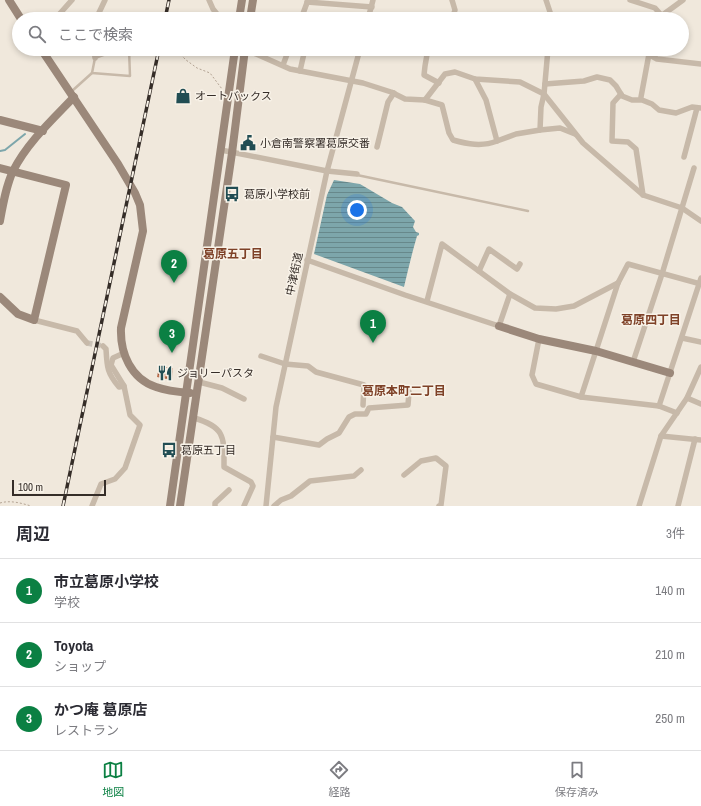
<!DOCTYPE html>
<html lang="ja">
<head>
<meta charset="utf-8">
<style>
  body { margin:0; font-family:"Archivo Narrow","Noto Sans JP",sans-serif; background:#f7f7f7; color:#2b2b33 }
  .scale { position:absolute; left:12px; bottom:10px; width:94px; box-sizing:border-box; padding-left:4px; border:2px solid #352d28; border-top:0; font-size:11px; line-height:14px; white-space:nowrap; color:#352d28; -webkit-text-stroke:3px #f8f2e8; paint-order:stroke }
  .you { position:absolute; left:357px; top:210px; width:14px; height:14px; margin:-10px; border:3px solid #fff; border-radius:50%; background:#1a73e8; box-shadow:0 0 0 6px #1a73e833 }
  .badge { display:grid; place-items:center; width:26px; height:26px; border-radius:50%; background:#0b8043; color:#fff; font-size:13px; font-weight:700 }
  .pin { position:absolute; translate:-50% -33px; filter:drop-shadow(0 1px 2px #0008) }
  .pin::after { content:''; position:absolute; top:21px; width:14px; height:12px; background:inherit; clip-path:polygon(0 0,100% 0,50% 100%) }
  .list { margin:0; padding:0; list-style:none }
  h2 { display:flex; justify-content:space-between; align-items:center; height:52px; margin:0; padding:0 16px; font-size:17px }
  h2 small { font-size:13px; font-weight:400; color:#7c7c81 }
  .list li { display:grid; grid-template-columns:26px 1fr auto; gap:12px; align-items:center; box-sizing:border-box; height:64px; padding:0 16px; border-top:1px solid #e1e1e2 }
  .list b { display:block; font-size:15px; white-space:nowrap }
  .list p { margin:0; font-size:13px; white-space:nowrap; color:#7c7c81 }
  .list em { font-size:13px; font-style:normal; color:#7c7c81 }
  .icon { flex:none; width:22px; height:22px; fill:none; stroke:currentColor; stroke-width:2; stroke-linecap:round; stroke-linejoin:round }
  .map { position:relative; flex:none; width:701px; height:506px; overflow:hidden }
  .search { position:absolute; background:#fff; box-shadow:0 2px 6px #0003; left:12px; right:12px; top:12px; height:44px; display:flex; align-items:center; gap:10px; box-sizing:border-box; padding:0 14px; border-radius:22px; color:#7c7c81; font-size:15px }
  .sheet { height:244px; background:#fff }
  nav { display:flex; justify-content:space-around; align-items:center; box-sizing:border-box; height:56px; border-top:1px solid #e1e1e2; background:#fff; font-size:11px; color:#7c7c81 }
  nav a { display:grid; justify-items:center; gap:2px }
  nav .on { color:#0b8043 }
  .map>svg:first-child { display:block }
</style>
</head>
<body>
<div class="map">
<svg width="701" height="506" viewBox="0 0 701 506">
  <defs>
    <pattern id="water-rules" width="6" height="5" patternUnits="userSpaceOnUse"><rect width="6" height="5" fill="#7da6ab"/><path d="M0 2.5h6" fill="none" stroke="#67888b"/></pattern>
    <pattern id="building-cross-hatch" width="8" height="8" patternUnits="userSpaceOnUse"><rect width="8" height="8" fill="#bd6f4d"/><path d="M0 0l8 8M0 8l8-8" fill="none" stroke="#9a5c40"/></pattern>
  </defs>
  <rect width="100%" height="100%" fill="#f0e8dc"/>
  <path fill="url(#water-rules)" d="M334,180L360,184L392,203L402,207L415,221L413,227L416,232L419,233V235L417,236C412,253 408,270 404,287L314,254L327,195Z"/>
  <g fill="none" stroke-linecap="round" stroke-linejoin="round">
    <polyline stroke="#7da6ab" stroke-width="2" points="0,151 5,150 25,134"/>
  </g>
  <polygon fill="url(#building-cross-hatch)" points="159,366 173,368 172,380 157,377"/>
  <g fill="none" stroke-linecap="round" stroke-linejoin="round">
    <polyline stroke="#cbc3b8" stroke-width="5.5" stroke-dasharray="5.5 3" stroke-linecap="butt" points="87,343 103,346"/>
    <g stroke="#b3a393" stroke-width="1" stroke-dasharray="2 2" stroke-linecap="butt">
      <polyline points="175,49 186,60 197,68 210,73 222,89"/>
      <path d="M0,503C10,500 21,503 31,506"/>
    </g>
    <g stroke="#c7b9a9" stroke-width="2.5">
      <polyline points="120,49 95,58 92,73 130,76 129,49"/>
      <polyline points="72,91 92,73"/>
      <polyline points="357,175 528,211"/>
    </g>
    <g stroke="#c7b9a9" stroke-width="5.5">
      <polyline points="209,0 213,9 221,19"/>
      <polyline points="452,0 455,10 452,19"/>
      <polyline points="546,0 551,15 551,19"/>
      <polyline points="630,0 655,8 662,16"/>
      <polyline points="307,2 372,7"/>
      <polyline points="551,15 564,19"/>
      <polyline points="55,19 72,0"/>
      <polyline points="96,19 105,0"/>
      <polyline points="301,19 308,0"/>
      <polyline points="368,19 373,0"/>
      <polyline points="657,19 683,0"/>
      <polyline points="94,49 95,58"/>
      <polyline points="245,49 290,69 363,83 391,92 405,99 425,100 445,74 455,72 475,79 520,82 544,94 583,143 643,195 682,208 701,221"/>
      <polyline points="428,49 425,66 424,75 439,83"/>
      <polyline points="639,49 657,59 701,64"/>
      <polyline points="283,65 289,49"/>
      <polyline points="300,71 305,49"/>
      <polyline points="475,79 486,100 497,141 516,134 540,130 541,107 544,94 548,49"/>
      <polyline points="545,84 584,81 597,77 610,80 616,86 622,96 632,100 642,100 652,104 659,110 676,113 692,107 701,108"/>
      <polyline points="621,94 613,103 612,141 628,142 636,149 643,195"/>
      <polyline points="641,97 649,54"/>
      <path d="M425,100L442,105L449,133L453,140C467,144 482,147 497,141"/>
      <polyline points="540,130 560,128 575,134"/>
      <polyline points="377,147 388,102 394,93"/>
      <polyline points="221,150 327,171 357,174"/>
      <polyline points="684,157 697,108"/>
      <polyline points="307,260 405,295 499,326 510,294"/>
      <polyline points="479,271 489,249 517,269 520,264"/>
      <polyline points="427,301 442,244 510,294 535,308 556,309 574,306 618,283"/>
      <polyline points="34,320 77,331 87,343"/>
      <polyline points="682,338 701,342"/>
      <polyline points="539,339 532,375 536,384 581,397 659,406 677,413"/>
      <path d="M103,346L106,349C107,367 107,373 119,387L124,386"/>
      <polyline points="261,356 285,364 308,366 316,372 364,385 363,405"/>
      <polyline points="633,362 662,274 694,168"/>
      <polyline points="199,382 222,388 244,399"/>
      <polyline points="581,397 618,283 628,264 701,284"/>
      <polyline points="687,398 701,404"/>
      <polyline points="659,406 701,278"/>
      <path d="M194,418C226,427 224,438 224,467L251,482L253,486L244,506"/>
      <polyline points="661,436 701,440"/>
      <polyline points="273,437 319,445 327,439 339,433 349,417 355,414 366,414 369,408 408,405 409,392"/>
      <polyline points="404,475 421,461 436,458 446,466 441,505 439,506"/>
      <polyline points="92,506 101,484 115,479 125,468 140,425 130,415 124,386 111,365 113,358 124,353"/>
      <polyline points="215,506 215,503 229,490"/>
      <polyline points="266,506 276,407 327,171 360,49"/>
      <polyline points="274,506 281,500 291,496 310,481 354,476 361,470"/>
      <polyline points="639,506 661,436 687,398 701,367"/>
      <polyline points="678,506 695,439"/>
    </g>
    <g stroke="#9b887a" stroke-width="8">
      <polyline points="9,0 21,19"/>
      <polyline points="239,19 242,0"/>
      <polyline points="250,19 253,0"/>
      <path d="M41,49L118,164L135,193L140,205L143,231L121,328C120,353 131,379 156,387C167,391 178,392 190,393"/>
      <polyline points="0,120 43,131"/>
      <polyline points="0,168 66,185 34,320 18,314 0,297"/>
      <path d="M0,221C3,204 6,186 13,171C27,143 52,120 74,97"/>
      <polyline points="499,326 539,339 596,351 670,373"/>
      <polyline points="170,506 235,49"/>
      <polyline points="180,506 232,153 245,49"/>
    </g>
    <defs>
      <g id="rail">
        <polyline points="165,19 169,0"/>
        <polyline points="63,506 159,49"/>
      </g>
    </defs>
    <use href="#rail" stroke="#352d28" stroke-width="3.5"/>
    <use href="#rail" stroke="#f8f2e8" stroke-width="2" stroke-dasharray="6" stroke-linecap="butt"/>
  </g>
  <defs>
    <symbol id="shop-bare" viewBox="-9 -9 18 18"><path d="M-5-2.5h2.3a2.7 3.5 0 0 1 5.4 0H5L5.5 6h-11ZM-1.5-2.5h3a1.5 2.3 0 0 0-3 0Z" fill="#214d53" stroke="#f8f2e8" stroke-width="2.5" paint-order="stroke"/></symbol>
    <symbol id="civic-bare" viewBox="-9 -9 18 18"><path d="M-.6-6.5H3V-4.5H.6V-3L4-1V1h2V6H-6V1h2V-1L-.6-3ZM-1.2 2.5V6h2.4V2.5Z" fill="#214d53" stroke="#f8f2e8" stroke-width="2.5" paint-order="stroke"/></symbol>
    <symbol id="bus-bare" viewBox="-9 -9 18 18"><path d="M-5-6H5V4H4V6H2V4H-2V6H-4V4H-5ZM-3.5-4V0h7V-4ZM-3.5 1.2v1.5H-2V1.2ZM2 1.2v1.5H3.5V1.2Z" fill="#214d53" stroke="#f8f2e8" stroke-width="2.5" paint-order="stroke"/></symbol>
    <symbol id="restaurant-bare" viewBox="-9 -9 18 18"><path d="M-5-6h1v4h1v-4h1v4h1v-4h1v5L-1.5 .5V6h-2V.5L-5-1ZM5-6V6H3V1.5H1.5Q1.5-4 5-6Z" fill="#214d53" stroke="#f8f2e8" stroke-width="2.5" paint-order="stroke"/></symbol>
  </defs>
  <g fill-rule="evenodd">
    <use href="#shop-bare" x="172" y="85" width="22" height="22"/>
    <use href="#civic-bare" x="237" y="132" width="22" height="22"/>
    <use href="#bus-bare" x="221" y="183" width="22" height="22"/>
    <use href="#restaurant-bare" x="154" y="362" width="22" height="22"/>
    <use href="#bus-bare" x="158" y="439" width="22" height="22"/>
  </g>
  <g text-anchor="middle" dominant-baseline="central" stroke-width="3" stroke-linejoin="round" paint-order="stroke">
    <g font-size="11" fill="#352d28" stroke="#f8f2e8" text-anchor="start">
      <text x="195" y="96">オートバックス</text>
      <text x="260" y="143">小倉南警察署葛原交番</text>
      <text x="244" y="194">葛原小学校前</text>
      <text x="177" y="373">ジョリーパスタ</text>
      <text x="181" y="450">葛原五丁目</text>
    </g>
    <g font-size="11" fill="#352d28" stroke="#f8f2e8">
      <text transform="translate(294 274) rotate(-78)">中津街道</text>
    </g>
    <g font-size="12" font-weight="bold" fill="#7e4127" stroke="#f8f2e8">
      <text x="233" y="254">葛原五丁目</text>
      <text x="651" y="320">葛原四丁目</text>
      <text x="404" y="391">葛原本町二丁目</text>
    </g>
  </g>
</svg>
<div class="scale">100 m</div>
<div class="you"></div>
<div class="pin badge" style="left:373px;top:343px">1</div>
<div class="pin badge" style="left:174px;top:283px">2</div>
<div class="pin badge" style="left:172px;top:353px">3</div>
<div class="search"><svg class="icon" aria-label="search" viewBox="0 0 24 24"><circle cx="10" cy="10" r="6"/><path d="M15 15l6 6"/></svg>ここで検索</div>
</div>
<section class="sheet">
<h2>周辺<small>3件</small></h2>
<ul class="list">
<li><span class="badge">1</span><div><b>市立葛原小学校</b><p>学校</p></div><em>140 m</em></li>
<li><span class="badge">2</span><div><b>Toyota</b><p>ショップ</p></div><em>210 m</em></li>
<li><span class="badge">3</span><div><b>かつ庵 葛原店</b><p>レストラン</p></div><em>250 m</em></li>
</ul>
</section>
<nav>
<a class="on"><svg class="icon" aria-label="map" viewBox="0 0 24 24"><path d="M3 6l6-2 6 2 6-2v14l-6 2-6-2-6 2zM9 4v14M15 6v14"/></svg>地図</a>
<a><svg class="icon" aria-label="directions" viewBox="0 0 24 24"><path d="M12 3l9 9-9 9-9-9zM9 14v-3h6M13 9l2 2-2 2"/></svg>経路</a>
<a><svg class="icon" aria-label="saved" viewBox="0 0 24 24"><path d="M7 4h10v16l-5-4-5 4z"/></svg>保存済み</a>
</nav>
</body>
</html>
